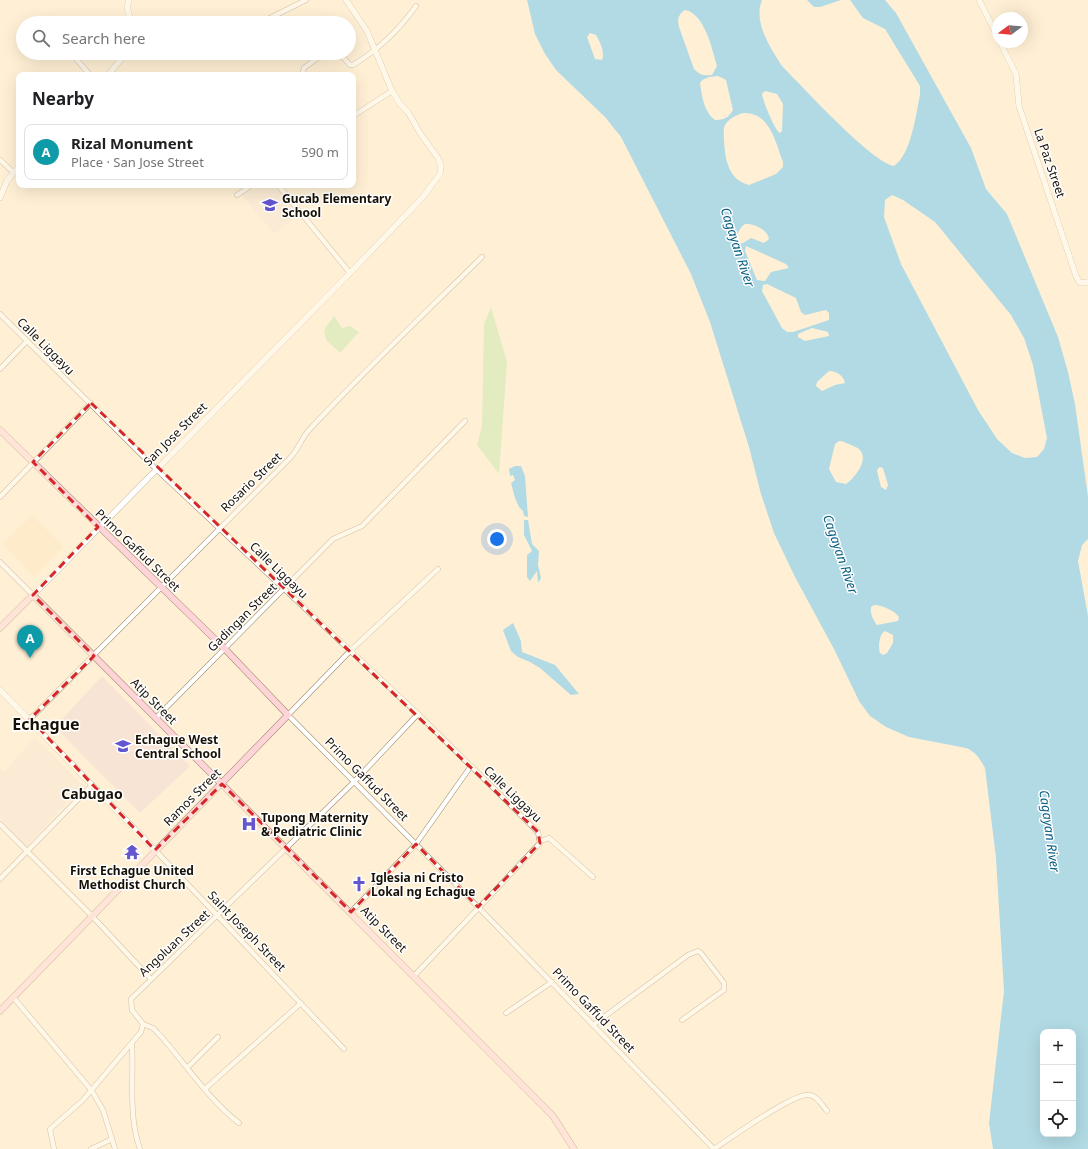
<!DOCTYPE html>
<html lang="en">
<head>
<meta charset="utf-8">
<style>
  body { margin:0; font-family:"Noto Sans",sans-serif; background:#f6f6f6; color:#202124 }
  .controls { position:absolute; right:12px; bottom:12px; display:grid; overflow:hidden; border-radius:8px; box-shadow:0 4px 16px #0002 }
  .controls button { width:36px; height:36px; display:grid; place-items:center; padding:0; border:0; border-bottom:1px solid #e0e0e0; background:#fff; color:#202124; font:20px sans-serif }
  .compass { position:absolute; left:992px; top:12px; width:36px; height:36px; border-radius:50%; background:#fff; box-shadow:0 4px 16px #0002; rotate:254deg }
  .you { position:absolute; left:497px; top:539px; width:14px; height:14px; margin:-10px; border:3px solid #fff; border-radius:50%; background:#1a73e8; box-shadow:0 0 0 6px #1a73e833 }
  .badge { display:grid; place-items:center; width:26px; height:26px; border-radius:50%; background:#0f766e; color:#fff; font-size:13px; font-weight:700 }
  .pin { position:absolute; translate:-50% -33px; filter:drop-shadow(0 1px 2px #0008) }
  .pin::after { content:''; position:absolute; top:21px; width:14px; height:12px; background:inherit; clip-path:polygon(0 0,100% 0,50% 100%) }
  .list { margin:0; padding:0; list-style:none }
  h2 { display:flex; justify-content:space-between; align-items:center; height:52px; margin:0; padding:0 16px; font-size:17px }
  h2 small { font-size:13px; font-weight:400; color:#757577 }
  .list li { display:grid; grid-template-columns:26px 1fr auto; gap:12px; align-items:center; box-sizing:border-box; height:56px; margin:0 8px 8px; padding:0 8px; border:1px solid #e0e0e0; border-radius:8px }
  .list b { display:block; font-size:15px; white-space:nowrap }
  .list p { margin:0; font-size:13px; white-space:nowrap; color:#757577 }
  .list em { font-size:13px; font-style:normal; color:#757577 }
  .icon { flex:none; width:22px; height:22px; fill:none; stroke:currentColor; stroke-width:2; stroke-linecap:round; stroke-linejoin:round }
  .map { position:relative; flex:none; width:1088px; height:1149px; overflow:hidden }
  .search { position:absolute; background:#fff; box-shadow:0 4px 16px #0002; left:16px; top:16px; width:340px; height:44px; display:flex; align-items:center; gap:10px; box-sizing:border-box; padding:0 14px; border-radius:22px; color:#757577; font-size:15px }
  .panel { position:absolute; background:#fff; box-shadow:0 4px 16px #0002; left:16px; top:72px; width:340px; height:116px; border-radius:8px }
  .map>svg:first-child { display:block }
</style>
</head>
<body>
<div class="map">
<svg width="1088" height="1149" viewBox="0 0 1088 1149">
  <rect width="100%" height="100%" fill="#fff0d5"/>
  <polygon fill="#fbe5bc" points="32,515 64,547 34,577 2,544"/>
  <g fill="#f7e4d4">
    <polygon points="258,185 274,185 299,215 274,234 242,196"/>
    <polygon points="102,676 190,766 140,813 55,727"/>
    <polygon points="35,737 83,786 26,847 0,818 0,768 4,772"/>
  </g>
  <g fill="#c0e5a9">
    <polygon points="491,307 507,362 499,474 477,445 482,426 484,324"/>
    <polygon points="334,316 342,328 350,326 359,332 340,353 326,340 324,330"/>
  </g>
  <g fill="#53bef6" fill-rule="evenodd">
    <path d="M527,0H762C753,22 770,47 782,66C802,86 871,162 894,166C911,155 916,114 920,95V86L885,29L863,18L850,0H885L896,13L971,148L986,189L1007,214L1058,337L1068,372L1075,404L1088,497V539L1082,545L1078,561L1088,616V1149H993L989,1123L1004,991L996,858L985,768C980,759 976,752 966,748L909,737L886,727L870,716L859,701L835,651L795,577L774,533L761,494L749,447L710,322L691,274L621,137L605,117L556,70L545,54L535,34ZM685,10C705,14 712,49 717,66L712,75C704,76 700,75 694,69L679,27C677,19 678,15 685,10ZM590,33L596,35C600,42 605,52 602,60L595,59L587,37ZM718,76L726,80L733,110C728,118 724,120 715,120C704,112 702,97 700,83C704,77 710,77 718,76ZM765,91L777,94L783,104L782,131L780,133C775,131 763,101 762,94ZM743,113C770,112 775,141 783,162V167L776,174L749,185C728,180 725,158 724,140C724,135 723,129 725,125C728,119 737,115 743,113ZM892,195L903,200L935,222L1011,315L1024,338L1033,365L1047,438L1044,449L1037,457L1025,458L1012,453L997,439L978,410L901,264L884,217L885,200ZM745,224C754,223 768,230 769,239L764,243L751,238L743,243L737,244C735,237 739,228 745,224ZM746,246L786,264L789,268L771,272L765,281L757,280L745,251ZM767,284L796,298L801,312L805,315L826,310L829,313V320L793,332H787L782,328L762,291L763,285ZM812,328L828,332L829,336L805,341L798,337V334ZM829,371C837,371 844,376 845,383L835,385L822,391L816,386L817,382ZM839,441C843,441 846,443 851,445C853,446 857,447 859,449C870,459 855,478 846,484L836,482L829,469L835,444ZM879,467L883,468L888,485L886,490L881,487L877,471ZM874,605C882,605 895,611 899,617L898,621L877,625C873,620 870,613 871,607ZM885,631L893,635V643L887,653L883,655L880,653C878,647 879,634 885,631ZM1043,1032H1073V1134H1043Z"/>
    <polygon points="807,0 841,0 820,7 814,7"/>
    <polygon points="515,466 521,466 525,476 528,517 524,516 523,511 519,507 515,498 511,483 515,480 513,475 510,476 509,469"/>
    <polygon points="524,520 528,520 532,544 539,551 538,565 541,578 538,583 537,571 530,581 527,577 527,555 532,551 524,535"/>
    <polygon points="513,623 521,641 522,652 555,665 579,694 571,695 540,668 530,662 518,657 511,651 503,630"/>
  </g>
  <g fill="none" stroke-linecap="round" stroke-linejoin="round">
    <defs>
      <g id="minor">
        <polyline points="260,23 306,0"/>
        <polyline points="71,53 90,75"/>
        <path d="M339,53L350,65H353C378,50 399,30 416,6"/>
        <polyline points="302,75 304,68 324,53"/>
        <polyline points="353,116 392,91"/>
        <polyline points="0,160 13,172"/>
        <polyline points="278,185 350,273"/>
        <polyline points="237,195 252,185"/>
        <polyline points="0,314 156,469 418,714 538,832 540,843 414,976"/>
        <polyline points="0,369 27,341"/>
        <polyline points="0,497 91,403"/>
        <polyline points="0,562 33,595"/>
        <polyline points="438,569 351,650 288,715 478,907 714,1149"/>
        <polyline points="156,718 333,539 362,526 465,421"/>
        <path d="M30,719L291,457C299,448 302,437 310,429C365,370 424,314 482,257"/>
        <polyline points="0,824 92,916 150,978"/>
        <polyline points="541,841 549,838 593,877"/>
        <polyline points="155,850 344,1049"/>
        <polyline points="0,879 92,785"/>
        <polyline points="351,912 416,844 471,766"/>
        <polyline points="13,997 92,1091 103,1110 115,1149"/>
        <polyline points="506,1013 552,982"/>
        <path d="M143,1024L153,1028L158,1033C185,1063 208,1099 239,1123"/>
        <polyline points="593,1025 688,955 698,951 701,953 724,983 724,990 682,1020"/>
        <path d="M132,1044C134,1079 128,1116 140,1149"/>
        <polyline points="188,1067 218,1037"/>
        <polyline points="205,1089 301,1003"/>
        <polyline points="54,1149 50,1129 83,1100 141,1032 143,1024 132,1010 131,999 354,782 418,714"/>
        <polyline points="91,1149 112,1139"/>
        <path d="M714,1149C729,1139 796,1091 810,1095C817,1096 822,1105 827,1111"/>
      </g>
      <g id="tertiary">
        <polyline points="129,0 127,7 131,23"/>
        <polyline points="979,0 998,37"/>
        <polyline points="1000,42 1016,74 1019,106 1076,276 1080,283 1088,282"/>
        <polyline points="108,75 126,53"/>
        <polyline points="0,198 7,181 19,166"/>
        <polyline points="33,595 350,273 423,197 440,174 441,166 438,158 420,133 408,112 400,104 392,91 367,31 346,0"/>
        <polyline points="0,690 155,850"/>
      </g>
      <g id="secondary">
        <polyline points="0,430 225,649 288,715 0,1011"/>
        <polyline points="0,628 33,595 553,1116 574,1149"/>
      </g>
    </defs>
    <use href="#minor" stroke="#9a8a6a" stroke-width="5.5"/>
    <use href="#tertiary" stroke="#9a8a6a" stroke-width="6"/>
    <use href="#secondary" stroke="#9a8a6a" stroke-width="7"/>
    <use href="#minor" stroke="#fff" stroke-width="4.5"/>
    <use href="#tertiary" stroke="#fff" stroke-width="5.5"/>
    <use href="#secondary" stroke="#ffd4d9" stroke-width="6"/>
  </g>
  <path d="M0 0H1088V1149H0ZM91,403L538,832L540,843L478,907L416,844L351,912L222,784L155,850L30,719L94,656L33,595L98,527L33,462Z" fill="#fff0d5" fill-opacity=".55" fill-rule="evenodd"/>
  <path fill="none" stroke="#d62828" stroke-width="3" stroke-dasharray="8 5" stroke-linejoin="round" d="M91,403L538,832L540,843L478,907L416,844L351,912L222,784L155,850L30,719L94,656L33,595L98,527L33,462Z"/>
  <defs>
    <symbol id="school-bare" viewBox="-9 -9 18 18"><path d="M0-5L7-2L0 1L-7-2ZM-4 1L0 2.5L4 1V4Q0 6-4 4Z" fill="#6356cf" stroke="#fff" stroke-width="2.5" paint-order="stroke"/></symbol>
    <symbol id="hospital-bare" viewBox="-9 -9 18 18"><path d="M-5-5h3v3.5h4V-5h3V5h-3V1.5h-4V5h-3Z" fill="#6356cf" stroke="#fff" stroke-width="2.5" paint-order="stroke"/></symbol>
    <symbol id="temple-bare" viewBox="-9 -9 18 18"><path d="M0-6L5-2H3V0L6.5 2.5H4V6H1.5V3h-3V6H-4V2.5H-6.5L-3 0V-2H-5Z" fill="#6356cf" stroke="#fff" stroke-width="2.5" paint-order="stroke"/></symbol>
    <symbol id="church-bare" viewBox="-9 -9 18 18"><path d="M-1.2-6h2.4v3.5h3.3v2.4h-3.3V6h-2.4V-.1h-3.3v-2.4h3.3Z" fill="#6356cf" stroke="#fff" stroke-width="2.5" paint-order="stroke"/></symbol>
  </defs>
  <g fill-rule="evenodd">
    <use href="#school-bare" x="259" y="194" width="22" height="22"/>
    <use href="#school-bare" x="112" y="735" width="22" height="22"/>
    <use href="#hospital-bare" x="238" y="813" width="22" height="22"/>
    <use href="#temple-bare" x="121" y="841" width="22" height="22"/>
    <use href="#church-bare" x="348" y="873" width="22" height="22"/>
  </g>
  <g text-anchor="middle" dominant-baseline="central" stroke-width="3" stroke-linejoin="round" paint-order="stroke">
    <g font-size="12" fill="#161005" stroke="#fff">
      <text transform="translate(1050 163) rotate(71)">La Paz Street</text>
      <text transform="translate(46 346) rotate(45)">Calle Liggayu</text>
      <text transform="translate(175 434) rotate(-45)">San Jose Street</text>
      <text transform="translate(251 482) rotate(-44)">Rosario Street</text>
      <text transform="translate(138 550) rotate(44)">Primo Gaffud Street</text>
      <text transform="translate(279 570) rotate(44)">Calle Liggayu</text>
      <text transform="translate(242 617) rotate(-45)">Gadingan Street</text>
      <text transform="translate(154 701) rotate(45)">Atip Street</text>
      <text transform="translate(367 779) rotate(45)">Primo Gaffud Street</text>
      <text transform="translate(513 794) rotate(44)">Calle Liggayu</text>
      <text transform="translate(192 797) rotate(-45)">Ramos Street</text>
      <text transform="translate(384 929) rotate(45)">Atip Street</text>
      <text transform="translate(247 931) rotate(46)">Saint Joseph Street</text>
      <text transform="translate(174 943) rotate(-43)">Angoluan Street</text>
      <text transform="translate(594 1010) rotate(46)">Primo Gaffud Street</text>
    </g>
    <g font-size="12" font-weight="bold" fill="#161005" stroke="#fff" text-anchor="start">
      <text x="282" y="198">Gucab Elementary<tspan x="282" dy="14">School</tspan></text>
      <text x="135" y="739">Echague West<tspan x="135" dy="14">Central School</tspan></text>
      <text x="261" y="817">Tupong Maternity<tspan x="261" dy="14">&amp; Pediatric Clinic</tspan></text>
      <text x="132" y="870" text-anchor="middle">First Echague United<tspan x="132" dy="14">Methodist Church</tspan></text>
      <text x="371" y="877">Iglesia ni Cristo<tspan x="371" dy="14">Lokal ng Echague</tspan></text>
    </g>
    <g font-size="13" font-style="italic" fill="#0a5f85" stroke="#fff">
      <text transform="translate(738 247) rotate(72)">Cagayan River</text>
      <text transform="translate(841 554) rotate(71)">Cagayan River</text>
      <text transform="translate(1050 831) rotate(82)">Cagayan River</text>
    </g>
    <g font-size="14" font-weight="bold" fill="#161005" stroke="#fff">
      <text x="92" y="793">Cabugao</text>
    </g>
    <g font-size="16" font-weight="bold" fill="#161005" stroke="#fff">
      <text x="46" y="724">Echague</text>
    </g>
  </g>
</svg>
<div class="controls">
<button>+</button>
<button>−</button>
<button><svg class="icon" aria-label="locate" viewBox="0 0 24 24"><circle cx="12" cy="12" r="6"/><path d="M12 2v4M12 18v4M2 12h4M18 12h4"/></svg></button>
</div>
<svg class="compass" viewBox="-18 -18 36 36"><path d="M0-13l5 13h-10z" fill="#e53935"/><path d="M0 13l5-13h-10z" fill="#757577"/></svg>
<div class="you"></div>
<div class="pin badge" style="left:30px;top:658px;background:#0f9aa8">A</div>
<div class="search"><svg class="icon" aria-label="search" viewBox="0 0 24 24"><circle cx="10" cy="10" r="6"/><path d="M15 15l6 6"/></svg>Search here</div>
<section class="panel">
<h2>Nearby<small></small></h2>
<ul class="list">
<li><span class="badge" style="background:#0f9aa8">A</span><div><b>Rizal Monument</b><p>Place · San Jose Street</p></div><em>590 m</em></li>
</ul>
</section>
</div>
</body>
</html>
